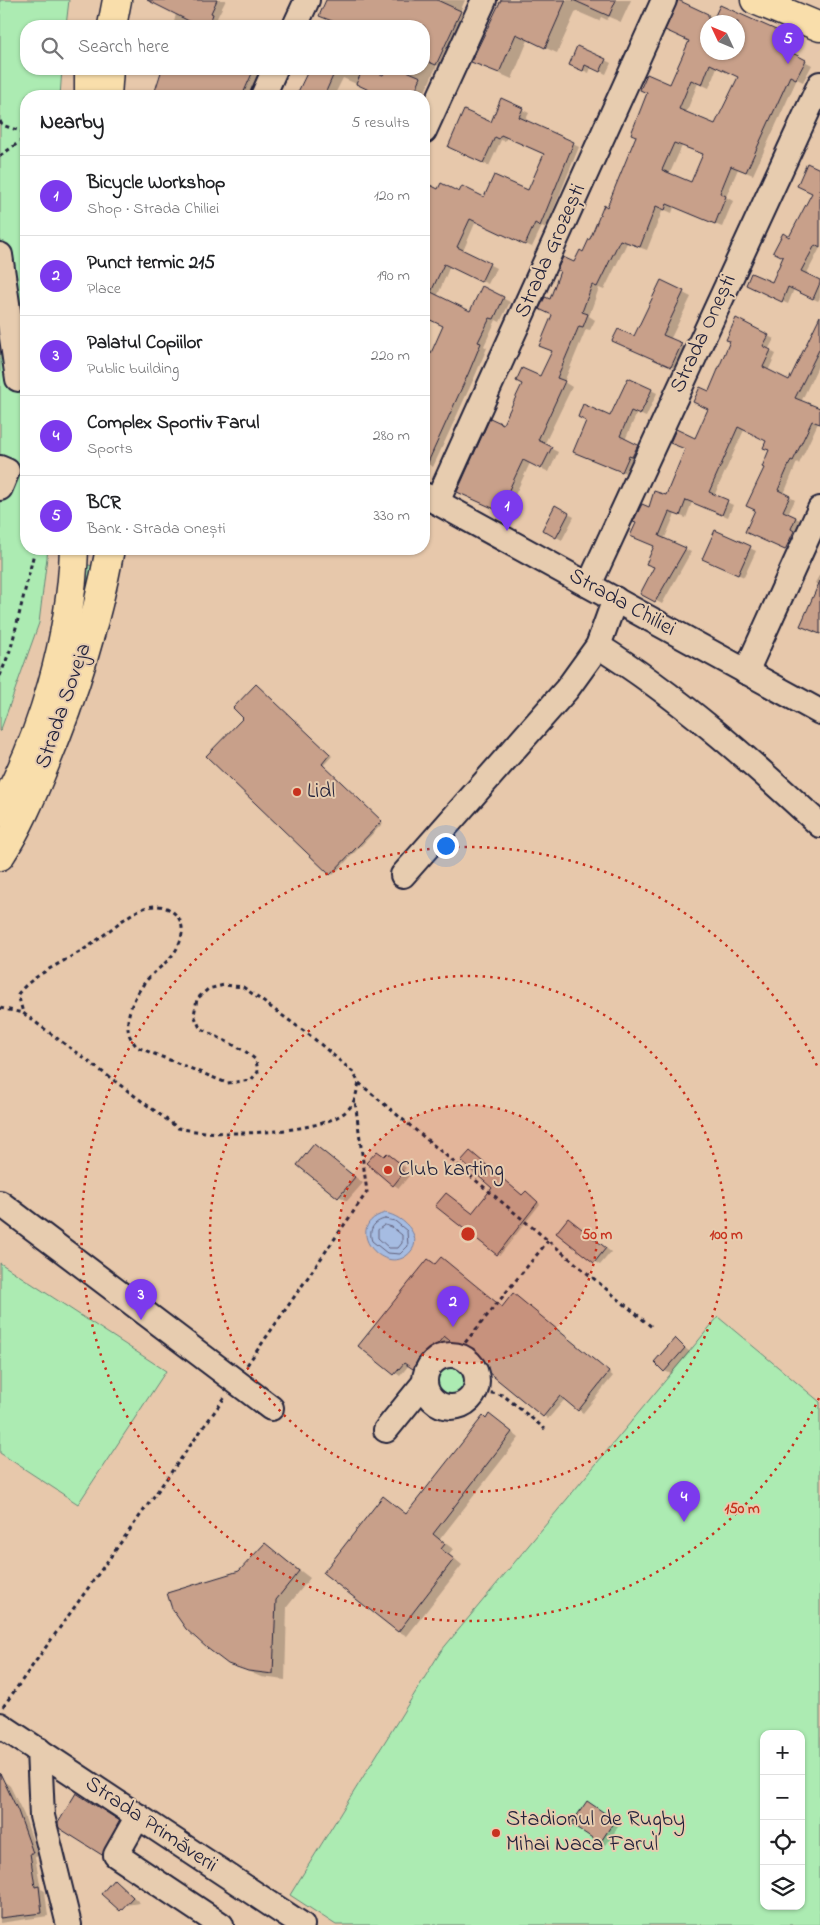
<!DOCTYPE html>
<html lang="en">
<head>
<meta charset="utf-8">
<style>
  body { margin:0; font-family:"Indie Flower",sans-serif; background:#f6f6f6; color:#202124 }
  .controls { position:absolute; right:15px; bottom:15px; display:grid; overflow:hidden; border-radius:10px; box-shadow:0 1px 4px #0004 }
  .controls button { width:45px; height:45px; display:grid; place-items:center; padding:0; border:0; border-bottom:1px solid #e0e0e0; background:#fff; color:#202124; font:25px sans-serif }
  .compass { position:absolute; left:700px; top:15px; width:45px; height:45px; border-radius:50%; background:#fff; box-shadow:0 1px 4px #0004; rotate:314deg }
  .you { position:absolute; left:445px; top:845px; width:18px; height:18px; margin:-12px; border:4px solid #fff; border-radius:50%; background:#1a73e8; box-shadow:0 0 0 8px #1a73e833 }
  .badge { display:grid; place-items:center; width:32px; height:32px; border-radius:50%; background:#7c3aed; color:#fff; font-size:16px; font-weight:700 }
  .pin { position:absolute; translate:-50% -41px; filter:drop-shadow(0 1px 2px #0008) }
  .pin::after { content:''; position:absolute; top:26px; width:18px; height:15px; background:inherit; clip-path:polygon(0 0,100% 0,50% 100%) }
  .list { margin:0; padding:0; list-style:none }
  h2 { display:flex; justify-content:space-between; align-items:center; height:65px; margin:0; padding:0 20px; font-size:21px }
  h2 small { font-size:16px; font-weight:400; color:#757577 }
  .list li { display:grid; grid-template-columns:32px 1fr auto; gap:15px; align-items:center; box-sizing:border-box; height:80px; padding:0 20px; border-top:1px solid #e0e0e0 }
  .list b { display:block; font-size:19px; white-space:nowrap }
  .list p { margin:0; font-size:16px; white-space:nowrap; color:#757577 }
  .list em { font-size:16px; font-style:normal; color:#757577 }
  .icon { flex:none; width:28px; height:28px; fill:none; stroke:currentColor; stroke-width:2; stroke-linecap:round; stroke-linejoin:round }
  .map { position:relative; flex:none; width:820px; height:1925px; overflow:hidden }
  .search { position:absolute; background:#fff; box-shadow:0 1px 4px #0004; left:20px; top:20px; width:410px; height:55px; display:flex; align-items:center; gap:12px; box-sizing:border-box; padding:0 18px; border-radius:20px; color:#757577; font-size:19px }
  .panel { position:absolute; background:#fff; box-shadow:0 1px 4px #0004; left:20px; top:90px; width:410px; height:465px; border-radius:20px }
  .map>svg:first-child { display:block }
</style>
</head>
<body>
<div class="map">
<svg width="820" height="1925" viewBox="0 0 820 1925">
  <rect width="100%" height="100%" fill="#e7c8ab"/>
  <filter id="ink" filterUnits="userSpaceOnUse"><feTurbulence type="fractalNoise" baseFrequency=".02" numOctaves="2"/><feDisplacementMap in="SourceGraphic" scale="10" xChannelSelector="R" yChannelSelector="G"/><feConvolveMatrix kernelMatrix="1 2 1 2 8 2 1 2 1" color-interpolation-filters="sRGB"/></filter>
  <g filter="url(#ink)">
    <g fill="#acebb2" stroke="#678676" fill-rule="evenodd">
      <polygon points="0,0 69,0 66,26 26,26 26,69 62,69 60,96 26,96 26,549 48,549 39,623 0,732"/>
      <polygon points="82,564 94,566 88,596 77,595"/>
      <polygon points="0,1263 166,1371 78,1504 0,1453"/>
      <path d="M718,1317L820,1402V1925H336L290,1895L441,1651ZM764,1734H801V1906H764Z"/>
      <circle cx="449" cy="1381" r="15"/>
    </g>
    <path fill="#a2d0fd" stroke="#6f8aaf" d="M385,1213C404,1216 428,1240 406,1256C381,1274 342,1225 385,1213Z"/>
    <g fill="#0003" fill-rule="evenodd">
      <polygon points="150,0 226,0 217,18 219,19 217,26 173,26 176,14"/>
      <polygon points="328,0 465,0 460,12 469,17 445,69 437,65 423,96 373,96 374,92 343,78 334,96 294,96 296,92 299,93 310,69 368,69 384,77 387,69 424,69 424,26 342,26 330,20"/>
      <polygon points="502,0 631,0 621,22 609,17 607,20 601,17 599,21 576,11 557,53 528,40 512,79 473,62"/>
      <path d="M678,2L715,18L720,6L784,35L791,39L786,51L812,65L803,82L797,79L753,175L738,169L726,197L733,201L722,227L674,207L672,213L663,209L647,250L627,243L604,290L599,288L589,316L595,320L590,330L586,329L564,382L572,387L544,445L558,452L549,472L530,463L506,514L458,492L504,426L541,378L553,351L554,315L551,301L591,241L671,86L690,41ZM708,22H738V52H708ZM717,67L739,77L716,125L686,113L698,83L709,88ZM682,146L704,155L692,183L669,175Z"/>
      <polygon points="605,60 611,63 606,74 591,67 589,73 570,64"/>
      <polygon points="162,69 263,69 251,96 163,94 157,91"/>
      <polygon points="502,100 529,113 525,121 579,147 546,228 542,226 532,247 476,221 463,251 496,268 488,284 450,266 437,297 471,313 483,288 510,302 500,322 496,320 484,346 487,348 475,376 433,467 424,462 424,350 432,354 444,326 424,316 424,185 438,191 485,198 528,192 545,155 507,137 505,141 501,140 489,166 456,150 492,124"/>
      <polygon points="820,171 820,248 806,275 820,282 820,298 818,301 794,289 788,304 753,288 772,284 785,256 790,238 813,193"/>
      <polygon points="662,282 691,297 670,340 688,349 678,370 621,344 635,338"/>
      <polygon points="768,336 774,339 768,350 776,354 768,371 790,381 820,336 820,362 801,402 820,409 820,424 818,423 799,464 797,462 784,494 795,500 788,514 802,521 791,552 752,534 770,450 768,441 744,430 714,496 733,505 728,517 692,502 686,518 675,514 664,540 691,552 662,604 642,593 656,568 650,508 667,497 710,409 710,393"/>
      <polygon points="629,379 657,393 646,417 637,413 625,440 643,449 628,474 580,455 587,421 611,418"/>
      <polygon points="556,507 574,517 562,540 544,530"/>
      <polygon points="716,532 756,551 744,577 709,562"/>
      <polygon points="820,574 820,634 807,628 819,586 815,583"/>
      <polygon points="259,687 332,756 323,766 383,823 333,875 244,718"/>
      <polygon points="315,1145 363,1183 347,1201 339,1196"/>
      <polygon points="387,1154 406,1168 403,1171 409,1176 399,1188 394,1185 385,1157"/>
      <polygon points="528,1194 540,1204 500,1255 498,1254 523,1196"/>
      <polygon points="568,1219 611,1252 600,1265 595,1262"/>
      <polygon points="518,1298 613,1376 583,1413 565,1399 548,1419 449,1339 421,1373 409,1365 400,1376 360,1346 503,1308"/>
      <polygon points="675,1340 690,1352 671,1374 665,1371"/>
      <polygon points="486,1420 498,1421 519,1438 440,1539 453,1549 449,1554 462,1565 407,1636 398,1631 383,1498 408,1515"/>
      <polygon points="265,1544 310,1578 287,1607 285,1680 261,1677 229,1663"/>
      <polygon points="0,1778 10,1786 24,1815 38,1856 35,1857 41,1889 45,1891 48,1916 0,1923"/>
      <polygon points="85,1800 128,1827 111,1858 60,1827"/>
      <polygon points="593,1806 620,1824 606,1845 573,1824"/>
      <polygon points="115,1881 120,1884 140,1903 118,1906"/>
    </g>
    <g fill="none" stroke-linecap="round" stroke-linejoin="round">
      <g stroke="#556889" stroke-width="1">
        <path d="M385,1219L395,1221L407,1231L408,1246L400,1254L387,1253L372,1241C368,1230 374,1221 385,1219Z"/>
        <polygon points="385,1225 392,1227 402,1235 402,1243 398,1248 389,1248 378,1238 378,1230"/>
      </g>
    </g>
    <g fill="#c8a08a" stroke="#22223b" fill-rule="evenodd">
      <polygon points="147,0 217,0 211,13 213,14 209,26 192,26 193,23"/>
      <polygon points="326,0 437,0 461,11 436,65 424,60 424,26 345,26 319,16"/>
      <polygon points="501,0 566,0 545,48 516,34 499,73 471,62"/>
      <polygon points="573,0 616,0 609,16"/>
      <path d="M678,0L708,14V52H738V22H712L720,5L785,34L779,46L806,60L796,79L790,76L746,172L731,166L720,193L726,196L715,224L667,204L665,210L656,206L640,247L620,240L597,287L592,285L582,312L588,314L583,327L579,326L557,378L565,381L538,440L552,447L541,469L523,460L499,511L457,492L490,418L503,424L522,384L516,381L522,368L540,376L552,351L539,346L552,315L539,309L545,297L550,299L560,271L557,270L563,257L574,262L580,250L583,252L589,239H590L604,205L607,207L636,136L631,134L647,93L640,90L647,74L670,84L689,41L665,30ZM710,64L738,77L715,124L679,109L691,80L702,85ZM674,143L703,154L691,182L662,170Z"/>
      <polygon points="577,46 606,59 600,72 585,65 583,71 569,65"/>
      <polygon points="162,69 254,69 242,96 198,96 199,93 155,91"/>
      <polygon points="309,69 336,69 324,96 296,96"/>
      <polygon points="363,69 369,69 383,75 386,69 402,69 421,77 413,96 371,96 373,92 356,84"/>
      <polygon points="501,98 523,108 519,117 574,142 540,226 535,223 525,245 470,219 457,247 490,263 481,282 444,264 431,292 470,311 482,286 504,297 494,319 490,318 478,342 481,343 469,372 424,471 424,349 431,353 443,326 424,317 424,182 438,189 441,183 459,192 462,186 484,197 494,175 528,190 544,154 501,135 499,139 495,137 483,163 448,147 464,110 491,122"/>
      <polygon points="807,163 820,169 820,248 815,245 801,271 820,280 820,283 813,299 788,287 782,302 746,285 751,273 772,282 783,257 773,252 783,233 789,237 812,193 797,186"/>
      <polygon points="661,280 684,291 663,335 682,343 671,367 612,341 618,329 634,336"/>
      <polygon points="820,316 820,348 795,398 820,408 820,424 812,421 793,461 791,460 778,490 790,496 783,511 796,517 791,529 794,531 785,550 745,532 755,510 746,506 764,468 762,467 769,450 763,448 766,441 738,427 709,492 728,500 722,515 686,500 680,516 669,512 659,536 686,548 655,602 640,594 654,567 646,564 654,546 630,536 636,523 633,522 642,504 649,507 654,491 666,495 685,449 670,443 676,429 695,438 708,409 693,402 700,387 709,391 730,341 726,340 736,318 769,335 763,346 771,350 763,367 789,380"/>
      <polygon points="628,378 652,389 640,415 631,411 620,436 638,445 632,457 629,456 622,472 573,452 586,421 578,417 583,404 610,416"/>
      <polygon points="555,505 569,513 556,538 542,530"/>
      <polygon points="715,530 751,546 738,575 702,559"/>
      <polygon points="820,581 820,634 800,626"/>
      <polygon points="256,684 330,754 322,764 382,821 330,875 206,756 243,718 233,708"/>
      <polygon points="314,1144 355,1177 338,1198 297,1165"/>
      <polygon points="377,1151 384,1156 387,1153 401,1164 398,1167 404,1172 393,1186 366,1163"/>
      <polygon points="470,1151 522,1195 526,1191 538,1202 497,1255 435,1206 446,1193 472,1213 492,1188 461,1161"/>
      <polygon points="568,1218 606,1248 594,1263 556,1233"/>
      <polygon points="441,1257 502,1307 513,1293 609,1372 578,1411 560,1396 543,1417 444,1336 416,1371 404,1363 394,1375 358,1346 428,1259 435,1264"/>
      <polygon points="675,1338 685,1348 664,1372 654,1362"/>
      <polygon points="489,1414 512,1432 433,1534 445,1544 441,1549 454,1559 398,1632 323,1573 383,1496 406,1514 483,1416 486,1419"/>
      <polygon points="265,1543 299,1571 276,1600 273,1674 248,1671 228,1664 207,1648 186,1629 172,1609 167,1593 239,1571"/>
      <polygon points="0,1773 18,1811 33,1853 30,1853 35,1887 39,1886 42,1913 0,1918"/>
      <polygon points="76,1793 120,1821 102,1855 59,1828 58,1823"/>
      <polygon points="587,1801 615,1820 600,1843 571,1824"/>
      <polygon points="114,1879 133,1897 120,1911 101,1894"/>
    </g>
    <g fill="none" stroke-linecap="round" stroke-linejoin="round">
      <defs>
        <g id="minor">
          <polyline points="295,26 307,0"/>
          <polyline points="263,96 275,69"/>
          <polyline points="424,131 484,0"/>
          <polyline points="0,255 18,379"/>
          <polyline points="0,468 7,471 0,488"/>
          <polyline points="424,495 820,712"/>
          <polyline points="437,502 664,0"/>
          <polyline points="589,585 820,84"/>
          <path d="M598,646C678,696 751,761 820,825"/>
          <polyline points="746,672 820,509"/>
          <polyline points="403,875 567,689 598,646 615,599"/>
          <polyline points="0,1203 271,1408"/>
          <circle cx="451" cy="1381" r="26"/>
          <polyline points="386,1430 425,1382"/>
          <polyline points="0,1725 302,1925"/>
          <polyline points="39,1750 42,1816 69,1925"/>
          <polyline points="138,1816 116,1855 221,1925"/>
        </g>
        <g id="major">
          <polyline points="755,0 820,27"/>
          <polyline points="112,26 117,0"/>
          <polyline points="89,96 89,69"/>
          <polyline points="107,96 109,69"/>
          <path d="M0,812C43,735 71,637 74,549"/>
          <path d="M0,856C19,827 32,796 45,764C74,695 96,623 110,549"/>
        </g>
      </defs>
      <use href="#minor" stroke="#22223b" stroke-width="28"/>
      <use href="#major" stroke="#22223b" stroke-width="31"/>
      <g stroke="#22223b" stroke-width="3" stroke-dasharray="4 4" stroke-linecap="butt">
        <polyline points="0,121 2,125 26,133"/>
        <polyline points="0,156 25,138 26,134"/>
        <polyline points="0,676 11,648 35,549"/>
        <path d="M0,1008L23,1013L178,1128C215,1137 313,1135 344,1113C355,1105 356,1094 359,1083L353,1072L312,1037L243,987L224,985L208,989L197,999L194,1015L200,1028L245,1051L256,1060L258,1072L251,1080L227,1083L137,1047C134,1043 130,1038 129,1034C124,1016 135,995 146,981C157,968 172,961 179,944C183,935 184,924 177,916C152,888 118,925 96,941C73,959 34,972 18,994L23,1013"/>
        <polyline points="359,1083 653,1328"/>
        <polyline points="455,1355 548,1241"/>
        <polyline points="247,1365 367,1192 355,1101"/>
        <polyline points="475,1390 503,1395 545,1429"/>
        <polyline points="3,1707 225,1397"/>
      </g>
      <use href="#minor" stroke="#e7ccaf" stroke-width="24"/>
      <use href="#major" stroke="#f9deab" stroke-width="28"/>
    </g>
  </g>
  <circle cx="468" cy="1234" r="129" fill="#c8321e" fill-opacity=".12"/>
  <g fill="none" stroke="#c8321e" stroke-width="2.5" stroke-dasharray="2.5 5">
    <circle cx="468" cy="1234" r="129"/>
    <circle cx="468" cy="1234" r="258"/>
    <path d="M819 1398A387 387 0 1 1 819 1070"/>
  </g>
  <g fill="#c8321e" stroke="#e7ccaf" stroke-width="2">
    <circle cx="297" cy="792" r="5"/>
    <circle cx="388" cy="1170" r="5"/>
    <circle cx="496" cy="1833" r="5"/>
  </g>
  <g text-anchor="middle" dominant-baseline="central" stroke-width="4" stroke-linejoin="round" paint-order="stroke">
    <g font-size="22" fill="#22223b" stroke="#e7ccaf">
      <text transform="translate(551 251) rotate(-66)">Strada Grozești</text>
      <text transform="translate(704 334) rotate(-65)">Strada Onești</text>
      <text transform="translate(622 603) rotate(29)">Strada Chiliei</text>
      <text transform="translate(64 706) rotate(-71)">Strada Soveja</text>
      <text transform="translate(151 1825) rotate(34)">Strada Primăverii</text>
    </g>
    <g font-size="22" fill="#22223b" stroke="#e7ccaf" text-anchor="start">
      <text x="307" y="792">Lidl</text>
      <text x="398" y="1170">Club karting</text>
      <text x="506" y="1820">Stadionul de Rugby<tspan x="506" dy="25">Mihai Naca Farul</tspan></text>
    </g>
  </g>
  <circle cx="468" cy="1234" r="8" fill="#c8321e" stroke="#e7ccaf" stroke-width="2.5"/>
  <g font-size="15" text-anchor="middle" font-weight="bold" fill="#c8321e" stroke="#e7ccaf" stroke-width="4" stroke-linejoin="round" paint-order="stroke">
    <text x="597" y="1239">50 m</text>
    <text x="726" y="1239">100 m</text>
    <text x="742" y="1513">150 m</text>
  </g>
</svg>
<div class="controls">
<button>+</button>
<button>−</button>
<button><svg class="icon" aria-label="locate" viewBox="0 0 24 24"><circle cx="12" cy="12" r="6"/><path d="M12 2v4M12 18v4M2 12h4M18 12h4"/></svg></button>
<button><svg class="icon" aria-label="layers" viewBox="0 0 24 24"><path d="M12 4l9 5-9 5-9-5zM3 14l9 5 9-5"/></svg></button>
</div>
<svg class="compass" viewBox="-18 -18 36 36"><path d="M0-13l5 13h-10z" fill="#e53935"/><path d="M0 13l5-13h-10z" fill="#757577"/></svg>
<div class="you"></div>
<div class="pin badge" style="left:507px;top:531px">1</div>
<div class="pin badge" style="left:453px;top:1327px">2</div>
<div class="pin badge" style="left:141px;top:1320px">3</div>
<div class="pin badge" style="left:684px;top:1522px">4</div>
<div class="pin badge" style="left:788px;top:64px">5</div>
<div class="search"><svg class="icon" aria-label="search" viewBox="0 0 24 24"><circle cx="10" cy="10" r="6"/><path d="M15 15l6 6"/></svg>Search here</div>
<section class="panel">
<h2>Nearby<small>5 results</small></h2>
<ul class="list">
<li><span class="badge">1</span><div><b>Bicycle Workshop</b><p>Shop · Strada Chiliei</p></div><em>120 m</em></li>
<li><span class="badge">2</span><div><b>Punct termic 215</b><p>Place</p></div><em>190 m</em></li>
<li><span class="badge">3</span><div><b>Palatul Copiilor</b><p>Public building</p></div><em>220 m</em></li>
<li><span class="badge">4</span><div><b>Complex Sportiv Farul</b><p>Sports</p></div><em>280 m</em></li>
<li><span class="badge">5</span><div><b>BCR</b><p>Bank · Strada Onești</p></div><em>330 m</em></li>
</ul>
</section>
</div>
</body>
</html>
